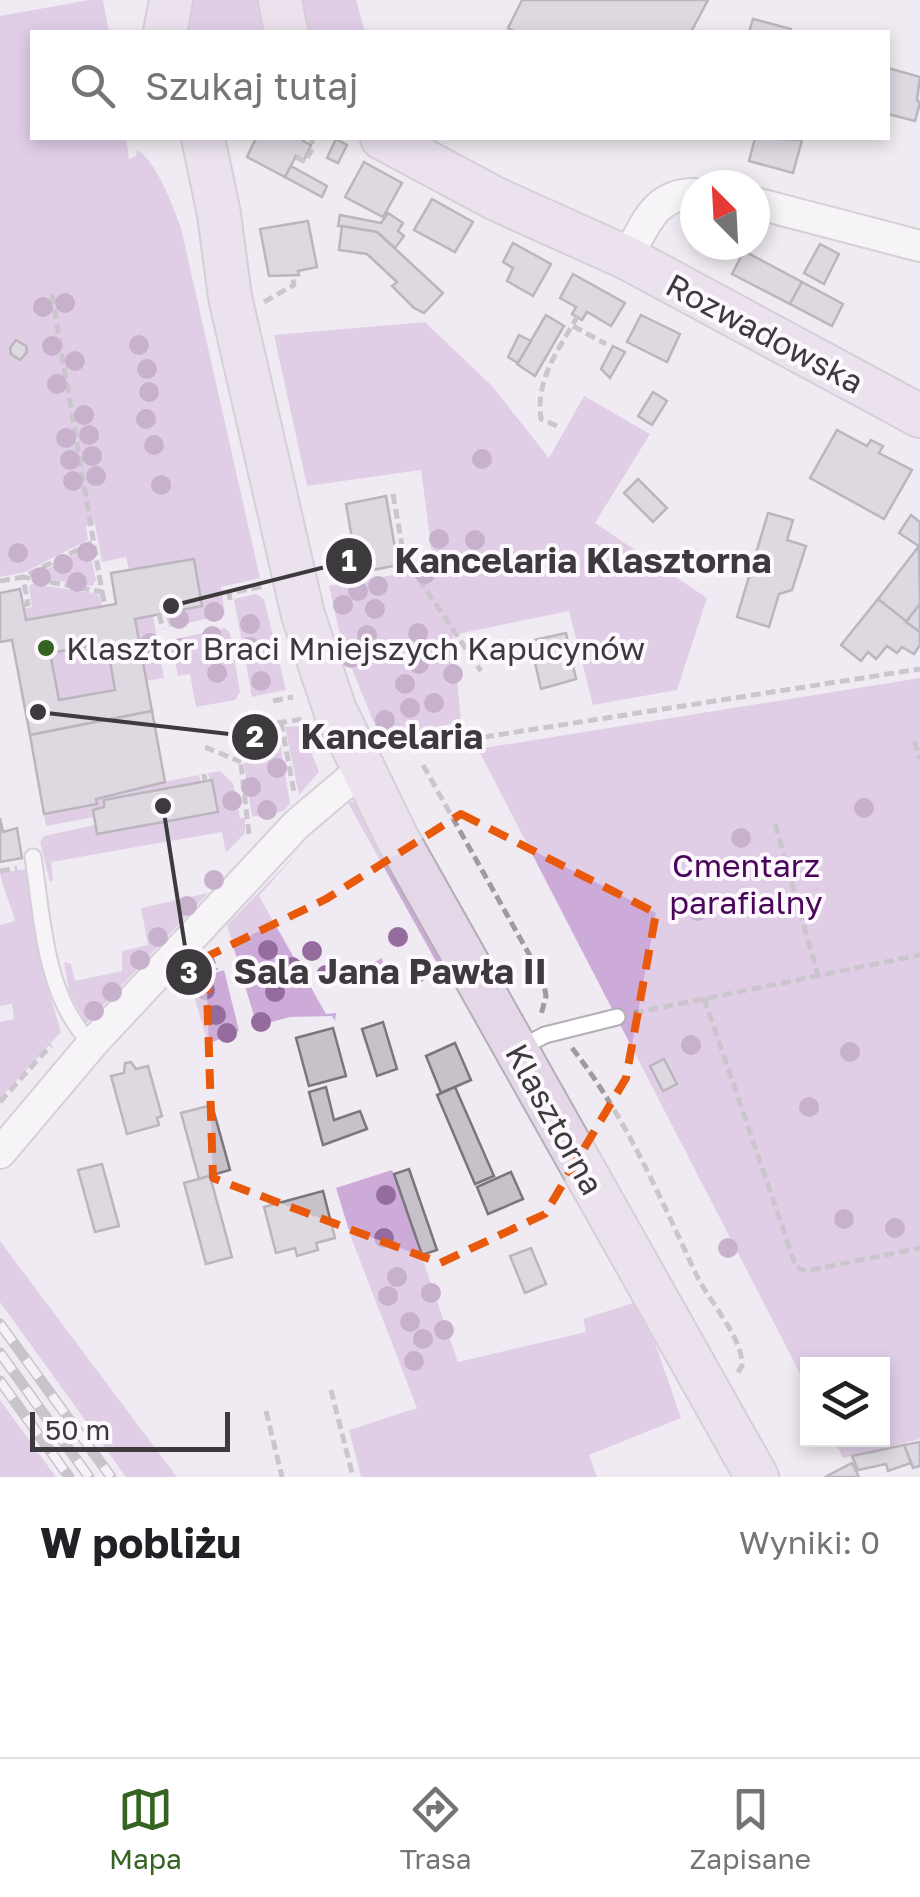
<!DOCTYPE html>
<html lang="pl">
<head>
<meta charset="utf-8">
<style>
  body { margin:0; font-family:"Golos Text",sans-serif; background:#f6f6f6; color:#202124 }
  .controls { position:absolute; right:30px; bottom:30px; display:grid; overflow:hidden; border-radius:0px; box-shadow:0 5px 15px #0003 }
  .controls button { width:90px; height:90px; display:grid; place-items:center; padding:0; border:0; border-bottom:2px solid #e0e0e0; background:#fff; color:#202124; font:50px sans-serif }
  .compass { position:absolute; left:680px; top:170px; width:90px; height:90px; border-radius:50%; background:#fff; box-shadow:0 5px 15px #0003; rotate:336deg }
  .scale { position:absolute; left:30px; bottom:25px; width:200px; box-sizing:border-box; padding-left:10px; border:5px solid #3c3a3d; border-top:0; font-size:28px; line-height:35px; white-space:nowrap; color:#3c3a3d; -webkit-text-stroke:8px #fdf8fe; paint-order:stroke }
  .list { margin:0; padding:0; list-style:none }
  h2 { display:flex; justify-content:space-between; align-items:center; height:130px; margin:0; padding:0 40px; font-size:42px }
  h2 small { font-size:32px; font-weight:400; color:#757577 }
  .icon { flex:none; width:55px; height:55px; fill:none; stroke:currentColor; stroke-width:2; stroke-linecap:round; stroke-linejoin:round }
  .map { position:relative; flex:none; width:920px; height:1477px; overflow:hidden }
  .search { position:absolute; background:#fff; box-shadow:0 5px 15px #0003; left:30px; right:30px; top:30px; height:110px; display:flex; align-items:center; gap:25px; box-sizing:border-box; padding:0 35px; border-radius:0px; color:#757577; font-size:38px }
  .sheet { height:280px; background:#fff }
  nav { display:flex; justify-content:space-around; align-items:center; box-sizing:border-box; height:140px; border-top:2px solid #e0e0e0; background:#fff; font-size:28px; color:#757577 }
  nav a { display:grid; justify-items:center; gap:5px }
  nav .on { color:#356322 }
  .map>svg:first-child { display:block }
</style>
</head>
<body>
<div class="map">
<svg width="920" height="1477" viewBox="0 0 920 1477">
  <rect width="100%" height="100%" fill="#f0ebf2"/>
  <g fill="#cdabd9">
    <path d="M89,0H103L109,32H32V138H126L129,159L136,156L137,150C157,161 173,207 181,228L260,578L221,587L225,615L169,627L165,613L202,606L194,559L129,570L126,557L102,562L95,524L86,526L88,540L25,572L0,577V16Z"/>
    <polygon points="192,0 257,0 263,8 266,32 184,32 186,9"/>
    <polygon points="292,0 356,0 365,32 301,32"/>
    <polygon points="425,322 492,386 549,458 584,396 650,434 595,523 707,598 677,690 593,705 569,611 453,635 461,722 380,738 342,644 329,586 434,568 421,470 307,486 274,335"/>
    <polygon points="85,549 90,552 96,580 92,586 39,578 41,572"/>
    <polygon points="32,584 94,593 100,596 102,607 26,620 23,609 32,607 29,587"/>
    <polygon points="256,594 264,599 286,690 252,697 234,599"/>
    <polygon points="153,615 164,678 146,681 135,619"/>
    <polygon points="225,628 230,633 240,692 235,700 196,707 190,674 178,676 172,645 177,639"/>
    <polygon points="107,643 115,690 59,700 50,653"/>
    <polygon points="920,678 920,1439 843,1458 834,1440 882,1440 882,1364 808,1364 807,1387 478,749"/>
    <polygon points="301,726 319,772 299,795 285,727"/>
    <polygon points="278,729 290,804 283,811 252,817 244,764 258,732"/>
    <polygon points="220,771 233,783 240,818 245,818 245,833 226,853 222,832 51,862 53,880 50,882 40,842 44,836 95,825 97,833 218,812 208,773"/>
    <polygon points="199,775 201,782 104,800 104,807 93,810 94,817 46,826 44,814 96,804 96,799 132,792 132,788"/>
    <polygon points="347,801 360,804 452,967 438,965"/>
    <polygon points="298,852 259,896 326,1014 336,1013 335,1021 332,1016 290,1017 257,1026 227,925"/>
    <path d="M26,869L41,965L61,1032L0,1099V1022L14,1019L12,1004L0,1006V925L15,921C11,904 3,890 0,873Z"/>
    <polygon points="208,893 86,1024 69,992 64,962 71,964 75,981 122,971 122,951 148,945 141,908"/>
    <polygon points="201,952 210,958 215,973 224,970 239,1031 208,1044 185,965"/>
    <polygon points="382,958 385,972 376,985 360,987 348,977"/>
    <polygon points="392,1170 458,1362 586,1332 583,1319 633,1303 655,1343 681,1418 589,1455 597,1477 361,1477 349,1430 417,1408 352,1240 336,1188"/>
    <polygon points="0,1241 177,1477 126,1477 0,1302"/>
    <polygon points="0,1400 56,1477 0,1477"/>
  </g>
  <g fill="#c7c1c9" stroke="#7b767d" stroke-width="2.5" fill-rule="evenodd">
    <polygon points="522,0 708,0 691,32 516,32 508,28"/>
    <polygon points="753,19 791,29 790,32 749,32"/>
    <polygon points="888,68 920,77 917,100 920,103 915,121 888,114"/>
    <polygon points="256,138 305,138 303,141 311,145 304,160 296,156 285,177 247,157"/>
    <polygon points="755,138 802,140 793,173 749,161"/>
    <polygon points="336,139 347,145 338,163 327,158"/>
    <polygon points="364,162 402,183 383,217 345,197"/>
    <polygon points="291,166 327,186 322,197 285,177"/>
    <polygon points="432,199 473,222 455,252 414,230"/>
    <polygon points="388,213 403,223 398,231 404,236 395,248 377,232 338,226 340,215 381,223"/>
    <polygon points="308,221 317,267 298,271 299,275 269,276 260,229"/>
    <polygon points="342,226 377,232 443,293 424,313 414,308 392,286 397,282 367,254 339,250"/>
    <polygon points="513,243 551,264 533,296 507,281 513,268 503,262"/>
    <polygon points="820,244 839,254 824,284 804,273"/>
    <polygon points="744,251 802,282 790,304 732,274"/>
    <polygon points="573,274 625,303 611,326 587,312 582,320 572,314 576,307 560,298"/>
    <polygon points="802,282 843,304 832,326 790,304"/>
    <polygon points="546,315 564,326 535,376 517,364"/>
    <polygon points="641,315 680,334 667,362 627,342"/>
    <polygon points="519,335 531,341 518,363 508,357"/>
    <polygon points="16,340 26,346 27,352 20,360 11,354 10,348"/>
    <polygon points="613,346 625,352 610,378 601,369"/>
    <polygon points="653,392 667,401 652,425 638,416"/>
    <polygon points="837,430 867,446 871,440 883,446 879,453 912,470 884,519 810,478"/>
    <polygon points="638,479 667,508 653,522 624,493"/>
    <polygon points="386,496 398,565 358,573 346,504"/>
    <polygon points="768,513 793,520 787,540 806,546 792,590 779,594 769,627 737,617"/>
    <polygon points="911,515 920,522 920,547 899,533"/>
    <polygon points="919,546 920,604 906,622 878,599"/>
    <path d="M194,559L202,606L135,619L152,711L30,735L12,640L0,642V593L20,589L26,620L116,604L111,573ZM107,643L115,690L59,700L50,653Z"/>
    <polygon points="878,599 920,632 920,645 914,654 902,647 897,653 887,646 876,659 868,652 861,661 841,645"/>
    <polygon points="920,604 920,632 906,622"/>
    <polygon points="566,633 576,679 541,689 530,641"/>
    <polygon points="152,711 165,782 96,799 97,804 44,814 30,735"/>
    <polygon points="212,780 218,812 97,834 93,810 104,807 104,800"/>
    <polygon points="0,818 3,832 17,828 22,858 0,862"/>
    <polygon points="383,1022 397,1069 377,1076 362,1029"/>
    <polygon points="333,1028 346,1076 309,1086 296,1038"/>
    <polygon points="455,1043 471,1080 441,1093 426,1056"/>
    <polygon points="664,1059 677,1084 663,1091 650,1066"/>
    <polygon points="131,1062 136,1069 148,1066 162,1116 157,1118 159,1125 127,1134 111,1076 124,1073 125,1063"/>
    <polygon points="326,1087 334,1120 360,1111 367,1129 323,1145 309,1092"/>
    <polygon points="455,1087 494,1176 475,1184 437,1095"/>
    <polygon points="212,1105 230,1170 199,1179 181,1113"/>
    <polygon points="102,1164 119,1226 95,1232 78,1170"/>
    <polygon points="409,1169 437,1250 422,1255 394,1174"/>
    <polygon points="511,1172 523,1199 488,1214 477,1187"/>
    <polygon points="210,1176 232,1257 206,1264 184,1183"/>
    <polygon points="323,1191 335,1238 316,1243 318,1250 297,1256 295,1248 276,1253 264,1207"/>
    <polygon points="531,1248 546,1284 525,1293 510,1256"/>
    <polygon points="920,1442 920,1466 913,1468 904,1445"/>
    <polygon points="904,1445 911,1463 888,1471 886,1464 858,1470 852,1456"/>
    <polygon points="852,1463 859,1477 825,1477"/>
  </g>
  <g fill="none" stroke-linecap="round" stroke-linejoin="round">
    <defs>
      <g id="lane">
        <path d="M33,857C43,919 44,997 92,1044"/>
        <polyline points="520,1048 545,1035 617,1017"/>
      </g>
      <g id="street">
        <polyline points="755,203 920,246"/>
        <path d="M627,258C645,226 654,193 695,194"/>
        <polyline points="0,1153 92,1044 297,824 361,770"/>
      </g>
      <g id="secondary">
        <polyline points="280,0 286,32"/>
        <polyline points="165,32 171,0"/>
        <polyline points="203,138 219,214 230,297 303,615 335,710 396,836 757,1477"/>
        <polyline points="382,138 496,199 627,258 920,416"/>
      </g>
    </defs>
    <use href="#lane" stroke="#b3aeb5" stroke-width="19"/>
    <use href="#street" stroke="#b3aeb5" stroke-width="34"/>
    <use href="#secondary" stroke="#b3aeb5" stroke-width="46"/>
    <g stroke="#9e9aa0" stroke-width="5" stroke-dasharray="10 5" stroke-linecap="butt">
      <polyline points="296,157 305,162 312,149 312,138"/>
      <polyline points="264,302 294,285 292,276"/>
      <polyline points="573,326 606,344"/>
      <path d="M557,426L541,419C535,380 559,349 577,317"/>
      <polyline points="393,494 404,557 481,671"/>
      <polyline points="0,581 23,577 93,542"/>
      <polyline points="102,592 105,605"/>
      <polyline points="230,600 229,593 264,586"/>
      <polyline points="23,605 28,604 23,577 102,592 51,289"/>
      <polyline points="159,614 163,629"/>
      <polyline points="273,701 293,697"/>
      <polyline points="281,722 294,792"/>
      <polyline points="277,723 303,719"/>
      <polyline points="484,737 920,669"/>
      <polyline points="914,741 920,759"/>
      <polyline points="205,747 241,762"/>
      <polyline points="423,765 543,979 546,996 541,1015"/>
      <polyline points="204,774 205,781"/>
      <polyline points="775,824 818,975"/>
      <polyline points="249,834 241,764 253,734"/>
      <polyline points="0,871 17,868"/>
      <polyline points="210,955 216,970"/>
      <polyline points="704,998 796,1267 806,1271 920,1248"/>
      <polyline points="634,1013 920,955"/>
      <path d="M572,1048C627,1118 660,1198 698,1278C710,1302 744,1340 742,1366L736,1375"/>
      <polyline points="0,1102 51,1045"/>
      <polyline points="331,1390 353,1477"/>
      <polyline points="266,1411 282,1477"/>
    </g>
    <use href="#lane" stroke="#fff" stroke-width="15"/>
    <use href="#street" stroke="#fff" stroke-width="30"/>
    <use href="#secondary" stroke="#e4d7e8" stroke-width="42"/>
    <defs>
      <g id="rail">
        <polyline points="0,1324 111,1477"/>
        <polyline points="0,1353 89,1477"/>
        <polyline points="0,1381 69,1477"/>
      </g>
    </defs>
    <use href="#rail" stroke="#9a969b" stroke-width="11"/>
    <use href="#rail" stroke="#fdf8fe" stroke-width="8" stroke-dasharray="22" stroke-linecap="butt"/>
  </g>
  <g fill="#946c9e">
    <circle cx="65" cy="303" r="10"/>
    <circle cx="43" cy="307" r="10"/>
    <circle cx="139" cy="345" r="10"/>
    <circle cx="52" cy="346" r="10"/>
    <circle cx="75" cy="361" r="10"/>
    <circle cx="147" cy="369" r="10"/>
    <circle cx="57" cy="384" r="10"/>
    <circle cx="149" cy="392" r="10"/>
    <circle cx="84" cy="415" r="10"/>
    <circle cx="146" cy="419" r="10"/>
    <circle cx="89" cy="435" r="10"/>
    <circle cx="66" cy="438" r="10"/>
    <circle cx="154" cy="445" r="10"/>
    <circle cx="92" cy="456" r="10"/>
    <circle cx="482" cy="459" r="10"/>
    <circle cx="70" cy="460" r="10"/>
    <circle cx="96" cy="476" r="10"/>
    <circle cx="73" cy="481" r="10"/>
    <circle cx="161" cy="485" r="10"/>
    <circle cx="439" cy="539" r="10"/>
    <circle cx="475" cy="540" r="10"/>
    <circle cx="87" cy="552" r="10"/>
    <circle cx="18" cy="553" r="10"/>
    <circle cx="63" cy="564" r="10"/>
    <circle cx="425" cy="574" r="10"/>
    <circle cx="41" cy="577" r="10"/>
    <circle cx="77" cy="582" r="10"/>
    <circle cx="378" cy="586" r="10"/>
    <circle cx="358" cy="591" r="10"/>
    <circle cx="343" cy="605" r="10"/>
    <circle cx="375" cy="609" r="10"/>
    <circle cx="214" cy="612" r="10"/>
    <circle cx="179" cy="619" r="10"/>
    <circle cx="250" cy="624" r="10"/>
    <circle cx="418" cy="633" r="10"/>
    <circle cx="367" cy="635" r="10"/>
    <circle cx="212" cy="636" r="10"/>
    <circle cx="150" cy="643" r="10"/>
    <circle cx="250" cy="647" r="10"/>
    <circle cx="181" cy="648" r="10"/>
    <circle cx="351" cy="658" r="10"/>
    <circle cx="419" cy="664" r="10"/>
    <circle cx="217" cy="673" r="10"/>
    <circle cx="453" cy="674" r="10"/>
    <circle cx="261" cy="681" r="10"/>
    <circle cx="405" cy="684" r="10"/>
    <circle cx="434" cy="703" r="10"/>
    <circle cx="410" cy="708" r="10"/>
    <circle cx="385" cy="720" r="10"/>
    <circle cx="268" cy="741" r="10"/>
    <circle cx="277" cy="768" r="10"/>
    <circle cx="251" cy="787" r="10"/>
    <circle cx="232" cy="801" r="10"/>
    <circle cx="864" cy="808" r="10"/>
    <circle cx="267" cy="810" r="10"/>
    <circle cx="741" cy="838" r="10"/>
    <circle cx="214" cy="880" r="10"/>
    <circle cx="187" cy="906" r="10"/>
    <circle cx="698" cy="911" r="10"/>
    <circle cx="158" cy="937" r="10"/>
    <circle cx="398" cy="937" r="10"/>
    <circle cx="268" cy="950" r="10"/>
    <circle cx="312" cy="951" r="10"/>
    <circle cx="140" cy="960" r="10"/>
    <circle cx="292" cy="967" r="10"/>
    <circle cx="417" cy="973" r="10"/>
    <circle cx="326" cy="975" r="10"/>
    <circle cx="205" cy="990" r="10"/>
    <circle cx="112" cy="992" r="10"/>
    <circle cx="275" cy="992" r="10"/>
    <circle cx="94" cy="1011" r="10"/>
    <circle cx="216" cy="1015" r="10"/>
    <circle cx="261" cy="1022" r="10"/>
    <circle cx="227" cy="1033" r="10"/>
    <circle cx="691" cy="1045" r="10"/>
    <circle cx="850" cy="1052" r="10"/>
    <circle cx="809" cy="1107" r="10"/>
    <circle cx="386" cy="1195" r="10"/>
    <circle cx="844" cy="1219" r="10"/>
    <circle cx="895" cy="1228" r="10"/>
    <circle cx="384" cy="1238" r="10"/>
    <circle cx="728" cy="1248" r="10"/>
    <circle cx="397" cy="1277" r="10"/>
    <circle cx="431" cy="1293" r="10"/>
    <circle cx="388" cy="1296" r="10"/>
    <circle cx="410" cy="1322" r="10"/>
    <circle cx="444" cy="1330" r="10"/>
    <circle cx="423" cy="1339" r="10"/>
    <circle cx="414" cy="1361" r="10"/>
  </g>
  <path d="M0 0H920V1477H0ZM461,814L656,913L626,1078L545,1214L440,1263L213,1178L206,957L326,899Z" fill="#f0ebf2" fill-opacity=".55" fill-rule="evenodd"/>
  <path fill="none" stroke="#e8590c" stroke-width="8" stroke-dasharray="20 12" stroke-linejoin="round" d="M461,814L656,913L626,1078L545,1214L440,1263L213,1178L206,957L326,899Z"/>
  <circle fill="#356322" stroke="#fdf8fe" stroke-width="4" cx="46" cy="648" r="10"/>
  <g text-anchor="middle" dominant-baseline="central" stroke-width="8" stroke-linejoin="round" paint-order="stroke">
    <g font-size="32" fill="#3c3a3d" stroke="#fdf8fe">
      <text transform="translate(765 333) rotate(28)">Rozwadowska</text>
      <text transform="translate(555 1119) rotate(61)">Klasztorna</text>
    </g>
    <g font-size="32" fill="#3c3a3d" stroke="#fdf8fe" text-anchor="start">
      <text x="66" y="648">Klasztor Braci Mniejszych Kapucynów</text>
    </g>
    <g font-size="32" fill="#49055a" stroke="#fdf8fe">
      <text x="746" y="865">Cmentarz<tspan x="746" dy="37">parafialny</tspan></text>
    </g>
  </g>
  <path fill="none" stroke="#3c3a3d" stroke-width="4" d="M171 606L349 561M38 712L255 737M163 806L189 972"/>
  <g fill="#3c3a3d" stroke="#fdf8fe" stroke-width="4">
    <circle cx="171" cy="606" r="10"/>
    <circle cx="38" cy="712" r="10"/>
    <circle cx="163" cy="806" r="10"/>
    <circle cx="349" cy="561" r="25"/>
    <circle cx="255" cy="737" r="25"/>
    <circle cx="189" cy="972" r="25"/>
  </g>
  <g font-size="30" text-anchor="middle" font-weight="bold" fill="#fff">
    <text x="349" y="571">1</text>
    <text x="255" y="747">2</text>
    <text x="189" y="983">3</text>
  </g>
  <g font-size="35" text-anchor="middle" font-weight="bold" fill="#3c3a3d" stroke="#fdf8fe" stroke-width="8" stroke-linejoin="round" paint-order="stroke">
    <text x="583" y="573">Kancelaria Klasztorna</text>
    <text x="392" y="749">Kancelaria</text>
    <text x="390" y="984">Sala Jana Pawła II</text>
  </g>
</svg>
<div class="controls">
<button><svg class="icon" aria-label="layers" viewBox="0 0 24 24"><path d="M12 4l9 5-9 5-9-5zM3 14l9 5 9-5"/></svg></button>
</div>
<svg class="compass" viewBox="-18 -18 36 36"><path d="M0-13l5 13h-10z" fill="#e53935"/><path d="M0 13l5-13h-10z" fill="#757577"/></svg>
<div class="scale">50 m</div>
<div class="search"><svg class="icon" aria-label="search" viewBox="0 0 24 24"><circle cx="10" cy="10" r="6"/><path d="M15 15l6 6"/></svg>Szukaj tutaj</div>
</div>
<section class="sheet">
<h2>W pobliżu<small>Wyniki: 0</small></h2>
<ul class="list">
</ul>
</section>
<nav>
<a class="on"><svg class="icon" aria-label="map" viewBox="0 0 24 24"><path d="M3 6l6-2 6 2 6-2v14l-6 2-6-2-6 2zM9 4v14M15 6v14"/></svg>Mapa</a>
<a><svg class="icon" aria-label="directions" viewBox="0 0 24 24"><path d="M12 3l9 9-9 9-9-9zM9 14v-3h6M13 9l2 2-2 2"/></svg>Trasa</a>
<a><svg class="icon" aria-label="saved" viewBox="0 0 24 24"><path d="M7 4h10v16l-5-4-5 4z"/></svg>Zapisane</a>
</nav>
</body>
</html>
